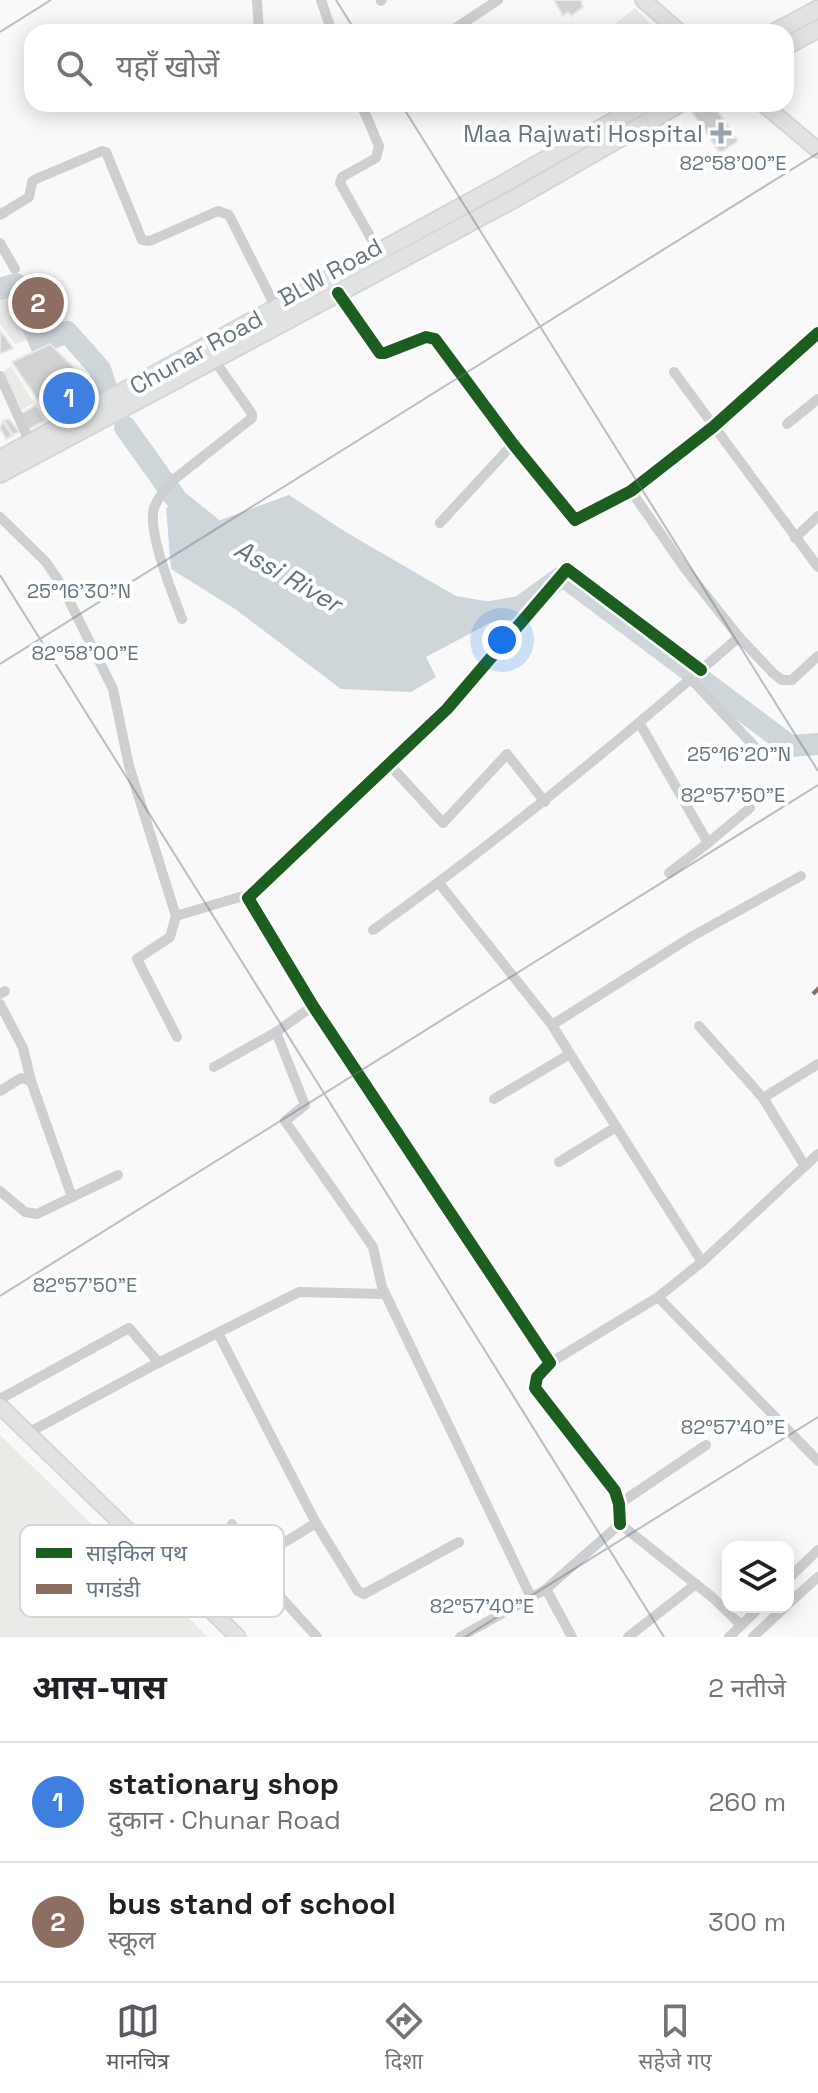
<!DOCTYPE html>
<html lang="hi">
<head>
<meta charset="utf-8">
<style>
  body { margin:0; font-family:"Space Grotesk","Noto Sans Devanagari",sans-serif; background:#f6f6f6; color:#202124 }
  .controls { position:absolute; right:24px; bottom:24px; display:grid; overflow:hidden; border-radius:16px; box-shadow:0 4px 20px #0003 }
  .controls button { width:72px; height:72px; display:grid; place-items:center; padding:0; border:0; border-bottom:2px solid #e0e0e0; background:#fff; color:#202124; font:40px sans-serif }
  .you { position:absolute; left:502px; top:640px; width:28px; height:28px; margin:-20px; border:6px solid #fff; border-radius:50%; background:#1a73e8; box-shadow:0 0 0 12px #1a73e833 }
  .badge { display:grid; place-items:center; width:52px; height:52px; border-radius:50%; background:#565c61; color:#fff; font-size:26px; font-weight:700 }
  .pin { position:absolute; translate:-50% -50%; border:4px solid #fff; box-shadow:0 2px 8px #0006 }
  .list { margin:0; padding:0; list-style:none }
  h2 { display:flex; justify-content:space-between; align-items:center; height:104px; margin:0; padding:0 32px; font-size:34px }
  h2 small { font-size:26px; font-weight:400; color:#757577 }
  .list li { display:grid; grid-template-columns:52px 1fr auto; gap:24px; align-items:center; box-sizing:border-box; height:120px; padding:0 32px; border-top:2px solid #e0e0e0 }
  .list b { display:block; font-size:30px; white-space:nowrap }
  .list p { margin:0; font-size:26px; white-space:nowrap; color:#757577 }
  .list em { font-size:26px; font-style:normal; color:#757577 }
  .icon { flex:none; width:44px; height:44px; fill:none; stroke:currentColor; stroke-width:2; stroke-linecap:round; stroke-linejoin:round }
  .map { position:relative; flex:none; width:818px; height:1637px; overflow:hidden }
  .search { position:absolute; background:#fff; box-shadow:0 4px 20px #0003; left:24px; right:24px; top:24px; height:88px; display:flex; align-items:center; gap:20px; box-sizing:border-box; padding:0 28px; border-radius:24px; color:#757577; font-size:30px }
  .sheet { height:344px; background:#fff }
  nav { display:flex; justify-content:space-around; align-items:center; box-sizing:border-box; height:112px; border-top:2px solid #e0e0e0; background:#fff; font-size:22px; color:#757577 }
  nav a { display:grid; justify-items:center; gap:4px }
  nav .on { color:#565c61 }
  .map>svg:first-child { display:block }
</style>
</head>
<body>
<div class="map">
<svg width="818" height="1637" viewBox="0 0 818 1637">
  <rect width="100%" height="100%" fill="#f9f9f9"/>
  <g fill="#e8e9e9">
    <polygon points="635,8 658,32 605,32"/>
    <polygon points="35,279 59,323 41,329 19,284"/>
    <polygon points="15,294 32,338 15,344 0,324 0,301"/>
  </g>
  <g fill="#e8ebe6">
    <polygon points="11,366 34,403 21,410 3,372"/>
    <polygon points="0,1435 208,1637 0,1637"/>
  </g>
  <polygon fill="#ced6d9" points="289,495 349,534 456,596 520,607 426,657 436,677 411,692 341,689 235,609 171,569 166,507 215,522"/>
  <g fill="none" stroke-linecap="round" stroke-linejoin="round">
    <g stroke="#ced6d9" stroke-width="22">
      <polyline points="0,289 16,284 40,343 67,332 100,369 108,393"/>
      <polyline points="125,427 177,500 219,534"/>
      <polyline points="490,612 520,607 563,576 790,746 818,744"/>
    </g>
  </g>
  <g fill="#d0d2d3" stroke="#e8e8e8" stroke-width="2">
    <polygon points="554,0 581,0 583,7 571,16 568,12 563,16"/>
    <polygon points="704,104 713,104 738,141 720,153 692,112"/>
    <polygon points="0,330 13,348 0,354"/>
    <polygon points="50,344 84,377 38,400 12,362"/>
    <polygon points="75,389 80,398 63,407 57,398"/>
    <polygon points="54,399 61,409 46,416 41,407"/>
    <polygon points="36,405 45,421 29,429 21,414"/>
    <polygon points="9,419 19,432 13,435 4,420"/>
    <polygon points="3,421 12,436 6,439 0,428"/>
  </g>
  <g fill="none" stroke-linecap="round" stroke-linejoin="round">
    <defs>
      <g id="secondary">
        <polyline points="643,0 680,32"/>
        <polyline points="763,104 818,150"/>
        <polyline points="0,1406 238,1637"/>
      </g>
      <g id="primary">
        <polyline points="775,32 818,9"/>
        <polyline points="786,46 818,29"/>
        <polyline points="0,459 501,185 644,104"/>
        <polyline points="0,474 514,199 679,104"/>
      </g>
    </defs>
    <use href="#secondary" stroke="#d5d6d7" stroke-width="18"/>
    <use href="#primary" stroke="#d5d6d7" stroke-width="20"/>
    <g stroke="#cecfd0" stroke-width="10">
      <polyline points="257,0 259,32"/>
      <polyline points="321,0 332,32"/>
      <polyline points="381,1 382,0"/>
      <polyline points="454,29 498,0"/>
      <polyline points="361,104 379,146 376,158 342,177 340,183 380,254"/>
      <polyline points="0,215 29,197 32,182 36,179 102,151 106,152 142,240 150,241 218,211 229,215 277,310"/>
      <polyline points="0,243 15,269"/>
      <polyline points="338,293 380,353 385,353 426,337 435,339 513,444 575,520 631,491 713,427 818,333"/>
      <polyline points="674,372 818,567"/>
      <polyline points="0,376 32,447"/>
      <polyline points="787,424 818,399"/>
      <polyline points="631,491 686,570 739,637 774,674 782,680 792,680 818,656"/>
      <polyline points="0,517 46,562 62,586 113,689 129,766 176,916 250,894"/>
      <polyline points="440,523 513,444"/>
      <polyline points="795,538 818,516"/>
      <path d="M182,619C173,594 147,532 154,508C158,497 165,489 172,481L252,418V414L215,361"/>
      <polyline points="691,679 756,748"/>
      <polyline points="640,724 708,843 669,873"/>
      <polyline points="389,764 443,823 507,754 545,802"/>
      <polyline points="708,843 750,808"/>
      <polyline points="439,883 552,1025"/>
      <polyline points="176,916 170,937 137,959 177,1037"/>
      <path d="M373,930C501,839 621,740 739,637"/>
      <polyline points="0,994 5,991"/>
      <polyline points="0,1004 23,1048 31,1081 72,1197"/>
      <polyline points="699,1026 763,1098 805,1166"/>
      <polyline points="276,1032 305,1105 285,1121 373,1247 382,1287 531,1597"/>
      <polyline points="570,1054 552,1025 691,937 801,876"/>
      <polyline points="214,1067 276,1032 313,1006"/>
      <polyline points="0,1091 21,1078 31,1081"/>
      <polyline points="763,1098 818,1064"/>
      <polyline points="494,1099 570,1054 702,1262"/>
      <polyline points="818,1154 702,1262 658,1297 818,1461"/>
      <polyline points="559,1162 616,1127"/>
      <polyline points="0,1191 25,1212 37,1214 118,1175"/>
      <polyline points="218,1333 316,1523 254,1561"/>
      <polyline points="550,1363 658,1297"/>
      <polyline points="0,1399 129,1328 159,1363"/>
      <polyline points="28,1433 152,1366 299,1292 385,1294"/>
      <polyline points="619,1504 706,1445"/>
      <polyline points="316,1523 358,1591 364,1594 459,1542"/>
      <polyline points="232,1524 268,1583 317,1637"/>
      <polyline points="620,1524 619,1504 615,1491 535,1388 537,1377 550,1363 313,1006 248,898 447,709 567,569 701,670"/>
      <polyline points="788,1579 818,1550"/>
      <polyline points="546,1589 572,1637"/>
      <polyline points="788,1604 818,1577"/>
      <polyline points="460,1637 546,1589 620,1524 712,1597 741,1625"/>
      <polyline points="628,1637 696,1584"/>
      <polyline points="729,1637 760,1607"/>
      <polyline points="753,1637 785,1607"/>
    </g>
    <use href="#secondary" stroke="#e1e2e2" stroke-width="14"/>
    <use href="#primary" stroke="#e1e2e2" stroke-width="16"/>
    <polyline stroke="#8d6e63" stroke-width="10" stroke-dasharray="20 10" stroke-linecap="butt" points="815,989 818,992"/>
    <defs>
      <g id="cycleway">
        <polyline points="338,293 380,353 385,353 426,337 435,339 513,444 575,520 631,491 713,427 818,333"/>
        <polyline points="620,1524 619,1504 615,1491 535,1388 537,1377 550,1363 313,1006 248,898 447,709 567,569 701,670"/>
      </g>
    </defs>
    <use href="#cycleway" stroke="#fff" stroke-width="17"/>
    <use href="#cycleway" stroke="#1b5e20" stroke-width="12"/>
  </g>
  <path fill="none" stroke="#657683" stroke-width="2" stroke-opacity="0.45" d="M336,0L356,32M0,32L51,0M401,104L818,771M0,575L664,1637M0,664L818,153M0,1296L818,785M465,1637L818,1417"/>
  <path fill="#99a4ac" stroke="#fff" stroke-width="3" d="M717 121h8v8h8v8h-8v8h-8v-8h-8v-8h8z"/>
  <g text-anchor="middle" dominant-baseline="central" stroke-width="8" stroke-linejoin="round" paint-order="stroke">
    <g font-size="24" fill="#657683" stroke="#fff" text-anchor="end">
      <text x="703" y="133">Maa Rajwati Hospital</text>
    </g>
    <g font-size="24" fill="#657683" stroke="#fff">
      <text transform="translate(330 272) rotate(-29)">BLW Road</text>
      <text transform="translate(196 352) rotate(-29)">Chunar Road</text>
    </g>
    <g font-size="26" font-style="italic" fill="#60757c" stroke="#fff">
      <text transform="translate(288 576) rotate(30)">Assi River</text>
    </g>
  </g>
  <rect x="20" y="1525" width="264" height="92" rx="12" fill="#fff" stroke="#d1d6da" stroke-width="2"/>
  <rect x="36" y="1548" width="36" height="10" fill="#1b5e20"/>
  <rect x="36" y="1584" width="36" height="10" fill="#8d6e63"/>
  <g font-size="22" fill="#657683">
    <text x="86" y="1561">साइकिल पथ</text>
    <text x="86" y="1597">पगडंडी</text>
  </g>
  <g font-size="20" text-anchor="middle" fill="#657683" stroke="#fff" stroke-width="8" stroke-linejoin="round" paint-order="stroke">
    <text x="733" y="170">82°58'00"E</text>
    <text x="79" y="598">25°16'30"N</text>
    <text x="85" y="660">82°58'00"E</text>
    <text x="739" y="761">25°16'20"N</text>
    <text x="733" y="802">82°57'50"E</text>
    <text x="85" y="1292">82°57'50"E</text>
    <text x="733" y="1434">82°57'40"E</text>
    <text x="482" y="1613">82°57'40"E</text>
  </g>
</svg>
<div class="controls">
<button><svg class="icon" aria-label="layers" viewBox="0 0 24 24"><path d="M12 4l9 5-9 5-9-5zM3 14l9 5 9-5"/></svg></button>
</div>
<div class="you"></div>
<div class="pin badge" style="left:69px;top:398px;background:#3f7fe0">1</div>
<div class="pin badge" style="left:38px;top:303px;background:#8d6e63">2</div>
<div class="search"><svg class="icon" aria-label="search" viewBox="0 0 24 24"><circle cx="10" cy="10" r="6"/><path d="M15 15l6 6"/></svg>यहाँ खोजें</div>
</div>
<section class="sheet">
<h2>आस-पास<small>2 नतीजे</small></h2>
<ul class="list">
<li><span class="badge" style="background:#3f7fe0">1</span><div><b>stationary shop</b><p>दुकान · Chunar Road</p></div><em>260 m</em></li>
<li><span class="badge" style="background:#8d6e63">2</span><div><b>bus stand of school</b><p>स्कूल</p></div><em>300 m</em></li>
</ul>
</section>
<nav>
<a class="on"><svg class="icon" aria-label="map" viewBox="0 0 24 24"><path d="M3 6l6-2 6 2 6-2v14l-6 2-6-2-6 2zM9 4v14M15 6v14"/></svg>मानचित्र</a>
<a><svg class="icon" aria-label="directions" viewBox="0 0 24 24"><path d="M12 3l9 9-9 9-9-9zM9 14v-3h6M13 9l2 2-2 2"/></svg>दिशा</a>
<a><svg class="icon" aria-label="saved" viewBox="0 0 24 24"><path d="M7 4h10v16l-5-4-5 4z"/></svg>सहेजे गए</a>
</nav>
</body>
</html>
